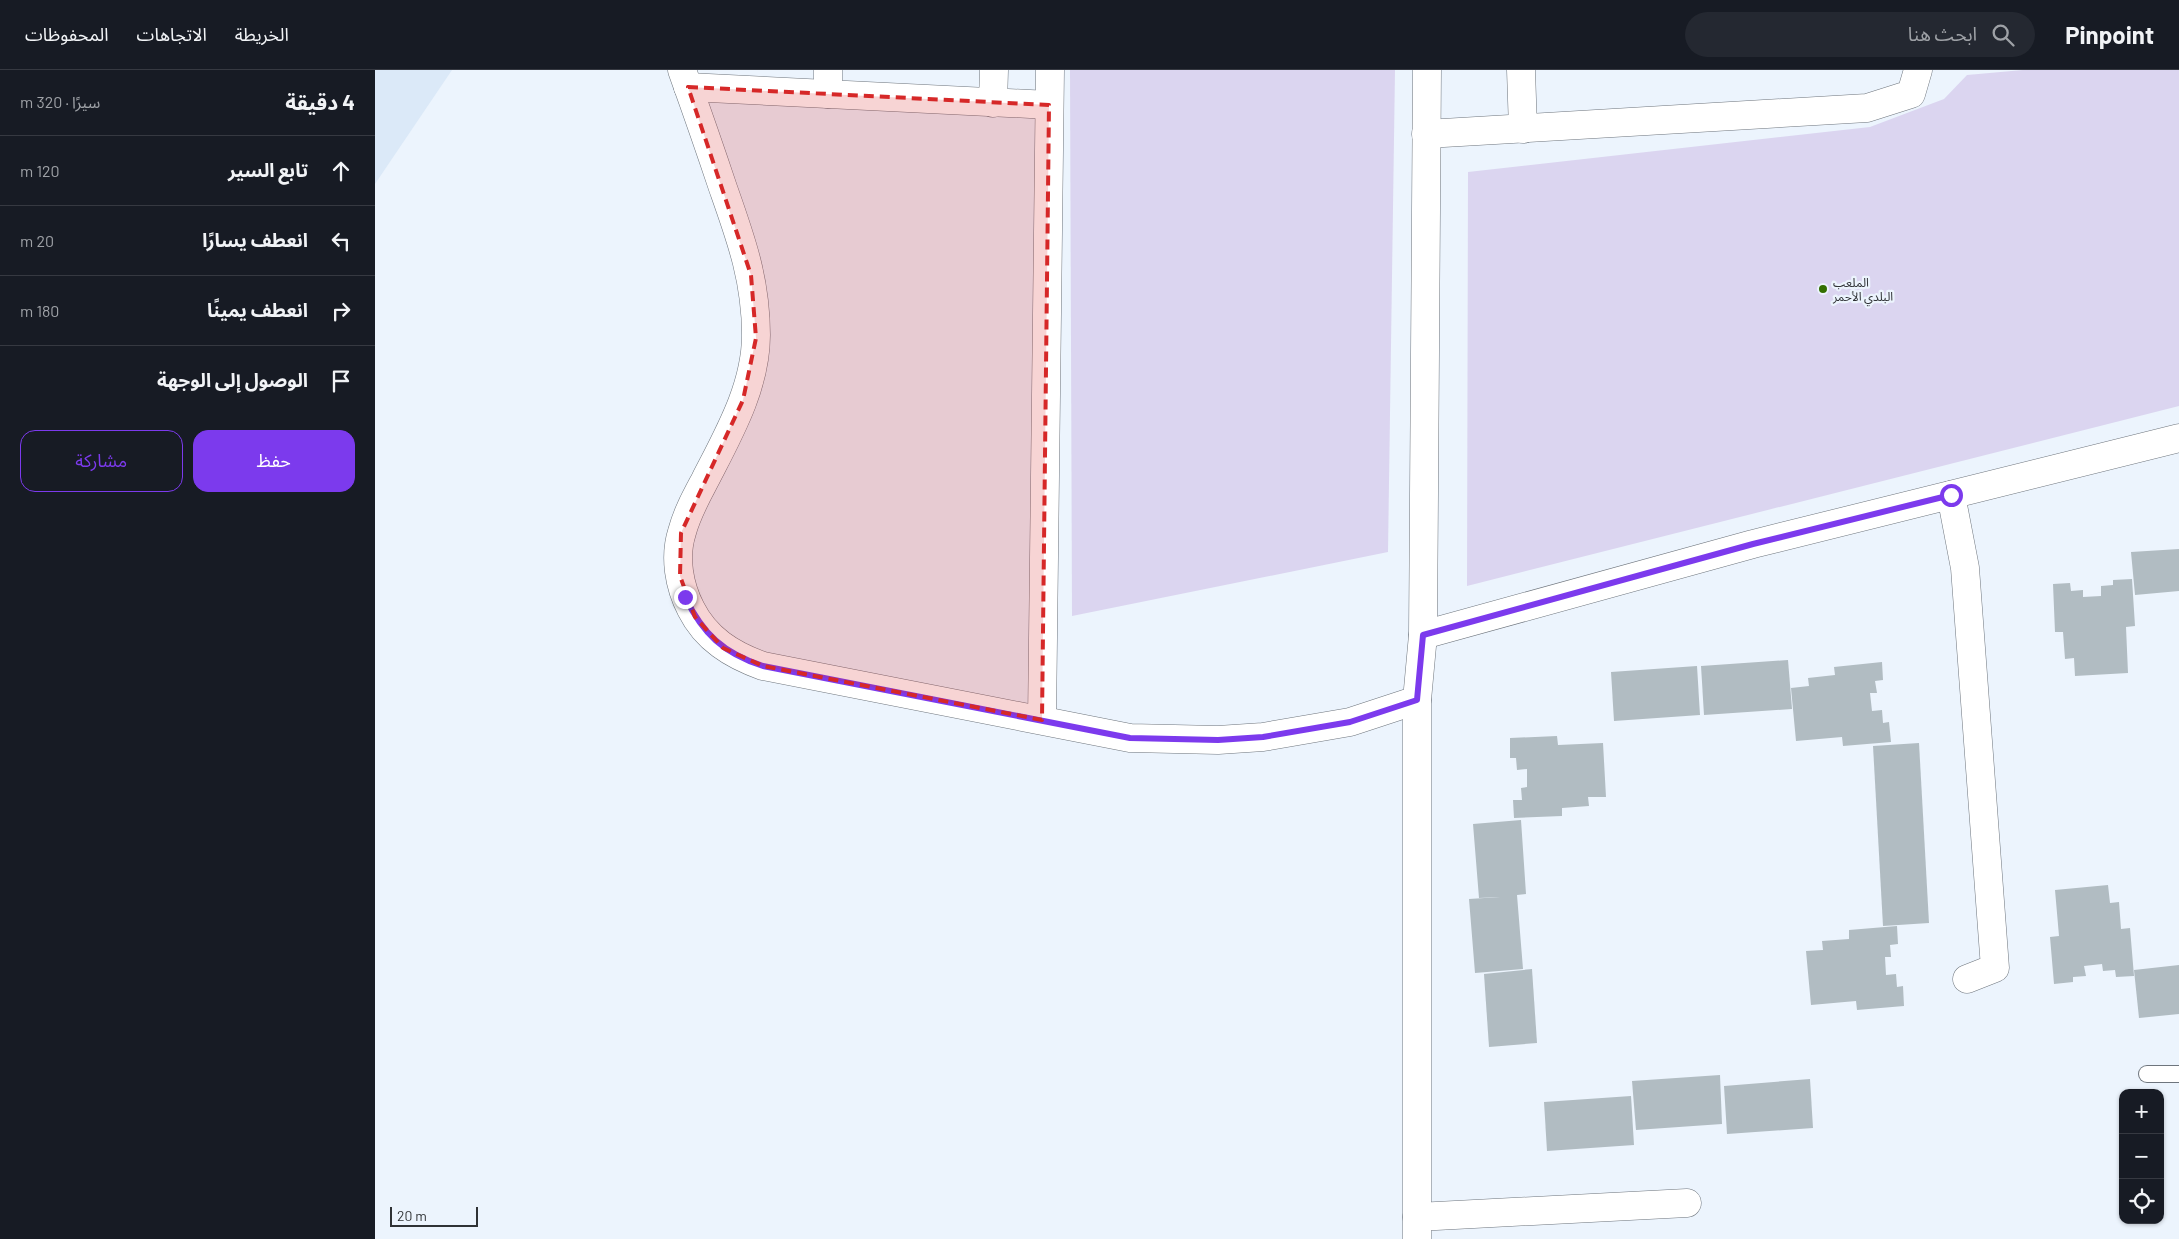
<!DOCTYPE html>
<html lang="ar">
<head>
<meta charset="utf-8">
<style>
  body { margin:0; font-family:Barlow,"Noto Sans Arabic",sans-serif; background:#242831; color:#f1f3f6; direction:rtl }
  .controls { position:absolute; right:15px; bottom:15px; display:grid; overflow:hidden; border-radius:10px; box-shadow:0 1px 4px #0004 }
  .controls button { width:45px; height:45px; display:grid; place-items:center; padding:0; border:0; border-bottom:1px solid #363941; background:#171b24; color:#f1f3f6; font:25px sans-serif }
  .scale { position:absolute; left:15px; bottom:12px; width:88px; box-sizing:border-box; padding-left:5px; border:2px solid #2f3235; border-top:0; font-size:14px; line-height:18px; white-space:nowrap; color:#2f3235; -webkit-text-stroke:4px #ecf4fd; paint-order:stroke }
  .stop { position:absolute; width:15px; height:15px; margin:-11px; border:4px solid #7c3aed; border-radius:50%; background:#fff }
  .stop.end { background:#7c3aed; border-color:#fff; box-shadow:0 1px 5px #0008 }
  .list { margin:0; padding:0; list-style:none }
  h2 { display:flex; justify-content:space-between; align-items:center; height:65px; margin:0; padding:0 20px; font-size:21px }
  h2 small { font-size:16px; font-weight:400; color:#9ea1a6 }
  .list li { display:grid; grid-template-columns:32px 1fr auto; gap:15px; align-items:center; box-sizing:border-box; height:70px; padding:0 20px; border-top:1px solid #363941 }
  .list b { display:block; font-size:19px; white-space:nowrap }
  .list em { font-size:16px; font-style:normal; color:#9ea1a6 }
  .actions { display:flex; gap:10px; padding:15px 20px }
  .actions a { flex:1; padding:11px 0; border:1px solid #7c3aed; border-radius:15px; text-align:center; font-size:18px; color:#7c3aed }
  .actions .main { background:#7c3aed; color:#fff }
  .icon { flex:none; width:28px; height:28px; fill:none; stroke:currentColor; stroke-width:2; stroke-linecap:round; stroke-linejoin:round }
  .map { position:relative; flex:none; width:1804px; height:1169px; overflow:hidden; direction:ltr }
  header { display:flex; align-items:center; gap:30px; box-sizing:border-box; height:70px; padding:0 25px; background:#171b24; border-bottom:1px solid #363941 }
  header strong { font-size:24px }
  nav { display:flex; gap:28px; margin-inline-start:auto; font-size:18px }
  .search { width:350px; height:45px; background:#242831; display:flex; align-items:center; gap:12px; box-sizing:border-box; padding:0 18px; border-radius:28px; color:#9ea1a6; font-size:19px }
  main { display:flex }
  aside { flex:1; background:#171b24 }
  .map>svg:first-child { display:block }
</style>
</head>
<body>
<header>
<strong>Pinpoint</strong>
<div class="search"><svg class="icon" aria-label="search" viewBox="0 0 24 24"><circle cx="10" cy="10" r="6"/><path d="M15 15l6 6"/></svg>ابحث هنا</div>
<nav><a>الخريطة</a><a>الاتجاهات</a><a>المحفوظات</a></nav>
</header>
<main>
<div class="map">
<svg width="1804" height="1169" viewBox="0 0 1804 1169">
  <rect width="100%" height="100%" fill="#ecf4fd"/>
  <polygon fill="#dbe9f8" points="0,0 77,0 0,114"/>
  <g fill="#dbd5f0">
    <polygon points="695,0 1020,0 1013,482 697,546"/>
    <polygon points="1648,0 1804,0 1804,336 1092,516 1093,102 1495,57 1569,29 1592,5"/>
  </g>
  <g fill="#b1bcc2">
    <polygon points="1804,479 1804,521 1760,525 1756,482"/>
    <polygon points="1757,509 1760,556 1751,557 1753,603 1700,606 1699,588 1690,589 1688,562 1680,562 1678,514 1695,513 1696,521 1708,520 1708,527 1726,526 1726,516 1738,515 1738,510"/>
    <polygon points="1413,590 1417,639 1329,645 1326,596"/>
    <polygon points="1507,592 1508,610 1500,611 1502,623 1495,623 1497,641 1507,640 1508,653 1514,652 1516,672 1468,676 1467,667 1421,671 1416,618 1434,616 1433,608 1460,605 1459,597"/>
    <polygon points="1322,596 1325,645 1239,651 1236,602"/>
    <polygon points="1182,666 1183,675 1228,673 1231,727 1213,727 1214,736 1187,738 1187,746 1139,748 1138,730 1147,730 1146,718 1152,717 1152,699 1142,700 1141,688 1135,688 1135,668"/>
    <polygon points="1544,673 1554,853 1508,856 1498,676"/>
    <polygon points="1146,750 1151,824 1142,825 1148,899 1100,903 1094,829 1125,827 1104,828 1098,754"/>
    <polygon points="1733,815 1735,833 1744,832 1746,859 1755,858 1759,906 1741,907 1740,900 1728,901 1727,894 1709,896 1711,906 1698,907 1698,912 1679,914 1675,867 1684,866 1680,820"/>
    <polygon points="1522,856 1523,874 1515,875 1516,887 1510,887 1511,905 1521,904 1522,917 1528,916 1529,936 1482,940 1481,931 1436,935 1431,881 1448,880 1447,871 1474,869 1474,860"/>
    <polygon points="1804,895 1804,944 1764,948 1759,900"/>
    <polygon points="1157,899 1162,973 1114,977 1109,904"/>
    <polygon points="1345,1005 1347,1054 1261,1060 1257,1011"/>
    <polygon points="1435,1009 1438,1058 1352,1064 1349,1016"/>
    <polygon points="1256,1026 1259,1075 1172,1081 1169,1032"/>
  </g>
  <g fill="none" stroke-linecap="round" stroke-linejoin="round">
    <defs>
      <polyline id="lane" points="1772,1004 1804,1004"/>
      <g id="street">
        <path d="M307,0C321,39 335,79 348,118C366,169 381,210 381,265C381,317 353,365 330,410C321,427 312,443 307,462C299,487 304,516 316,539C331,569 357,585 388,596L755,668L843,670L888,667L975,652L1042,630"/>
        <polyline points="1146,0 1148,59"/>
        <polyline points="313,17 674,35"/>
        <polyline points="453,24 453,0"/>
        <polyline points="618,33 619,0"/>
        <polyline points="1051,64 1492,38 1536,24 1543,0"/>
        <polyline points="1576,425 1590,498 1620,898 1592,909"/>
        <polyline points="667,650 675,0"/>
        <polyline points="1042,1147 1312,1133"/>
        <polyline points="1042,1169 1042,630 1048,565 1052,0"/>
      </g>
      <polyline id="secondary" points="1048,565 1378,474 1804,368"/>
    </defs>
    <use href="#lane" stroke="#6e757d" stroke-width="18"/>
    <use href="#street" stroke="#6e757d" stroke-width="29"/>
    <use href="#secondary" stroke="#6e757d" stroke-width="29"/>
    <use href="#lane" stroke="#fff" stroke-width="16"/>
    <use href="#street" stroke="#fff" stroke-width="28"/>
    <use href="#secondary" stroke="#fff" stroke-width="28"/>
  </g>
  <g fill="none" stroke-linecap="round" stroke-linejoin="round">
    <path stroke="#7c3aed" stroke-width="6" d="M310,527C328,564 348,583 388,596L755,668L843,670L888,667L975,652L1042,630L1048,565L1378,474L1576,425"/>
  </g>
  <path fill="#d62828" fill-opacity="0.2" stroke="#d62828" stroke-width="4" stroke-dasharray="10 6" stroke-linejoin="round" d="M313,17L674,35L667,650L388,596L348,578L320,547L305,506L306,463L368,330L381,268L376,205Z"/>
  <circle fill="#336f00" stroke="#ecf4fd" stroke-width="2" cx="1448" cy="219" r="5"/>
  <g text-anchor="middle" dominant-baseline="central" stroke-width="4.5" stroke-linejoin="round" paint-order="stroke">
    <g font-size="12" fill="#2f3235" stroke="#ecf4fd" text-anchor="start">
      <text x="1458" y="212">الملعب<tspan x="1458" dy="14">البلدي الأحمر</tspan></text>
    </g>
  </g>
</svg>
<div class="controls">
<button>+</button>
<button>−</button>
<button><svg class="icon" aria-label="locate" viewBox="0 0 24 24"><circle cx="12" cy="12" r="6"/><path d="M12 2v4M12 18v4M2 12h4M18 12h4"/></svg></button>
</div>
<div class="scale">20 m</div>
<div class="stop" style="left:1576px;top:425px"></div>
<div class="stop end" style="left:310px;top:527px"></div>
</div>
<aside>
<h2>4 دقيقة<small>سيرًا · 320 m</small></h2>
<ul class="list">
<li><svg class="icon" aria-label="ahead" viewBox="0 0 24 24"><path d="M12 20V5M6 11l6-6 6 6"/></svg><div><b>تابع السير</b></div><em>120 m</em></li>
<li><svg class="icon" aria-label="left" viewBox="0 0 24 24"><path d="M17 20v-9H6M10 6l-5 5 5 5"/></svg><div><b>انعطف يسارًا</b></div><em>20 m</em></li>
<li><svg class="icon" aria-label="right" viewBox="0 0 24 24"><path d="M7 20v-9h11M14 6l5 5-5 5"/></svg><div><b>انعطف يمينًا</b></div><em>180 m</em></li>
<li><svg class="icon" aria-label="arrive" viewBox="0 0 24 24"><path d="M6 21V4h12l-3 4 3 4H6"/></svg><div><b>الوصول إلى الوجهة</b></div></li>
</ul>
<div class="actions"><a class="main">حفظ</a><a>مشاركة</a></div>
</aside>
</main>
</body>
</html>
